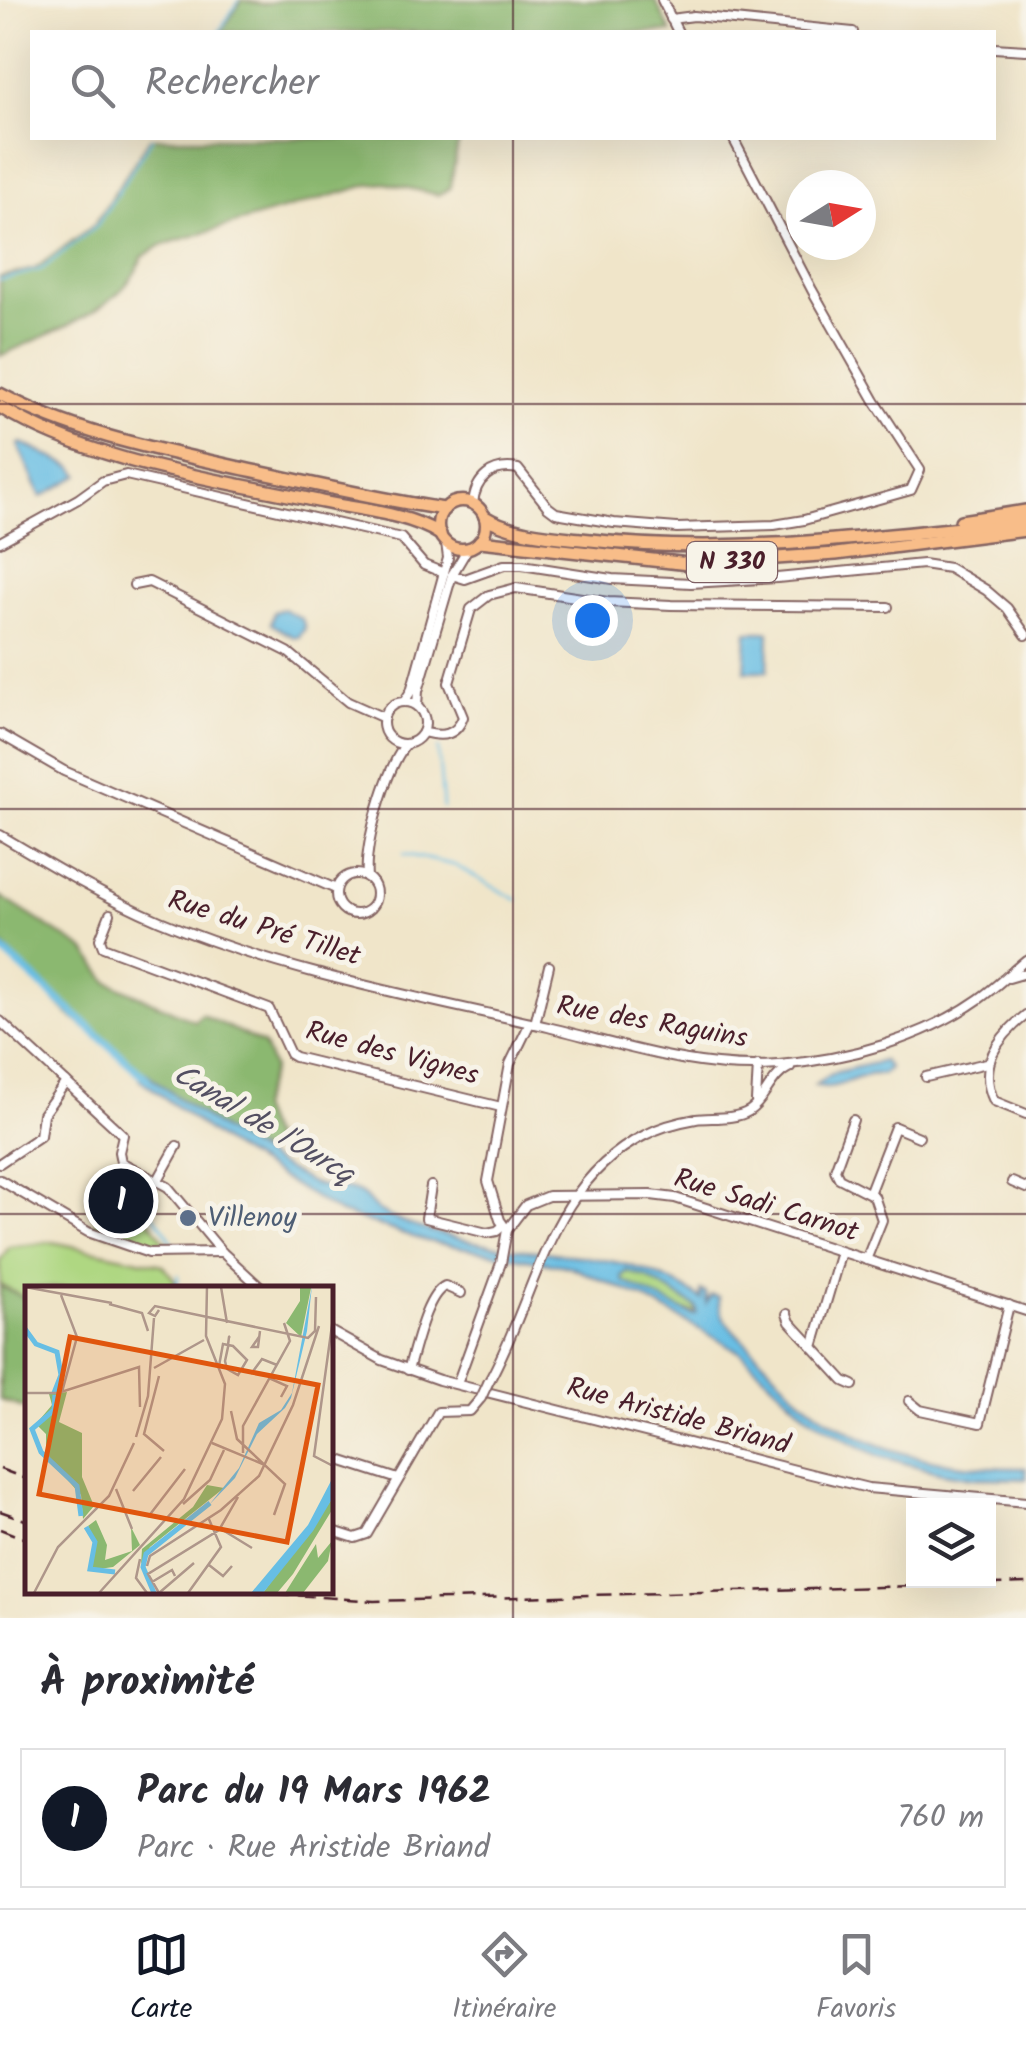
<!DOCTYPE html>
<html lang="fr">
<head>
<meta charset="utf-8">
<style>
  body { margin:0; font-family:Kalam,sans-serif; background:#f7f7f7; color:#2b2b33 }
  .controls { position:absolute; right:30px; bottom:30px; display:grid; overflow:hidden; border-radius:0px; box-shadow:0 10px 40px #0002 }
  .controls button { width:90px; height:90px; display:grid; place-items:center; padding:0; border:0; border-bottom:2px solid #e1e1e2; background:#fff; color:#2b2b33; font:50px sans-serif }
  .compass { position:absolute; left:786px; top:170px; width:90px; height:90px; border-radius:50%; background:#fff; box-shadow:0 10px 40px #0002; rotate:79deg }
  .you { position:absolute; left:592px; top:620px; width:35px; height:35px; margin:-25px; border:8px solid #fff; border-radius:50%; background:#1a73e8; box-shadow:0 0 0 15px #1a73e833 }
  .badge { display:grid; place-items:center; width:65px; height:65px; border-radius:50%; background:#111827; color:#fff; font-size:32px; font-weight:700 }
  .pin { position:absolute; translate:-50% -50%; border:5px solid #fff; box-shadow:0 2px 10px #0006 }
  .list { margin:0; padding:0; list-style:none }
  h2 { display:flex; justify-content:space-between; align-items:center; height:130px; margin:0; padding:0 40px; font-size:42px }
  h2 small { font-size:32px; font-weight:400; color:#7c7c81 }
  .list li { display:grid; grid-template-columns:65px 1fr auto; gap:30px; align-items:center; box-sizing:border-box; height:140px; margin:0 20px 20px; padding:0 20px; border:2px solid #e1e1e2; border-radius:0px }
  .list b { display:block; font-size:38px; white-space:nowrap }
  .list p { margin:0; font-size:32px; white-space:nowrap; color:#7c7c81 }
  .list em { font-size:32px; font-style:normal; color:#7c7c81 }
  .icon { flex:none; width:55px; height:55px; fill:none; stroke:currentColor; stroke-width:2; stroke-linecap:round; stroke-linejoin:round }
  .map { position:relative; flex:none; width:1026px; height:1618px; overflow:hidden }
  .search { position:absolute; background:#fff; box-shadow:0 10px 40px #0002; left:30px; right:30px; top:30px; height:110px; display:flex; align-items:center; gap:25px; box-sizing:border-box; padding:0 35px; border-radius:0px; color:#7c7c81; font-size:38px }
  .sheet { height:290px; background:#fff }
  nav { display:flex; justify-content:space-around; align-items:center; box-sizing:border-box; height:140px; border-top:2px solid #e1e1e2; background:#fff; font-size:28px; color:#7c7c81 }
  nav a { display:grid; justify-items:center; gap:5px }
  nav .on { color:#111827 }
  .map>svg:first-child { display:block }
</style>
</head>
<body>
<div class="map">
<svg width="1026" height="1618" viewBox="0 0 1026 1618">
  <rect width="100%" height="100%" fill="#f7f3e8"/>
  <filter id="ink" filterUnits="userSpaceOnUse"><feTurbulence type="fractalNoise" baseFrequency=".01" numOctaves="2"/><feDisplacementMap in="SourceGraphic" scale="20" xChannelSelector="R" yChannelSelector="G"/><feConvolveMatrix kernelMatrix="1 2 1 2 8 2 1 2 1" color-interpolation-filters="sRGB"/></filter>
  <filter id="wash" filterUnits="userSpaceOnUse"><feTurbulence type="fractalNoise" baseFrequency=".0048" numOctaves="4" result="noise"/><feDisplacementMap in="SourceGraphic" scale="40" xChannelSelector="R" yChannelSelector="G"/><feGaussianBlur stdDeviation="2.25" result="paint"/><feColorMatrix in="noise" values="0 0 0 0 0 0 0 0 0 0 0 0 0 0 0 0 0 1.4 0 .05"/><feComposite in="paint" operator="in"/></filter>
  <g filter="url(#wash)">
    <rect width="100%" height="100%" fill="#f0e5c9"/>
    <g fill="#afd782" stroke="#7c7b56" stroke-width="2.5">
      <polygon points="117,1174 169,1248 93,1229"/>
      <polygon points="53,1242 163,1265 176,1282 173,1288 28,1288 27,1300 0,1284 0,1261 9,1247"/>
      <polygon points="627,1271 646,1277 696,1307 696,1313 680,1310 623,1281 622,1276"/>
    </g>
    <g fill="#8bb870" stroke="#6a6c4e" stroke-width="2.5">
      <polygon points="242,0 262,4 283,0 655,0 671,32 221,32"/>
      <path d="M150,138H459L450,188L439,195L385,183L368,185L162,245L142,257C126,310 47,333 0,356V277L35,269L94,225Z"/>
      <polygon points="0,896 86,951 108,982 195,1021 201,1014 263,1044 273,1068 259,1108 272,1140 265,1151 244,1148 168,1093 67,1013 0,942"/>
      <polygon points="0,1286 27,1299 27,1409 0,1400"/>
    </g>
    <g fill="#67bee4" stroke="#586e88" stroke-width="2.5" fill-rule="evenodd">
      <polygon points="21,443 73,467 80,475 41,497 18,445"/>
      <polygon points="283,609 302,619 305,628 299,637 294,637 271,624 274,612"/>
      <polygon points="747,632 769,632 768,671 745,671"/>
      <path d="M883,1061L889,1068L882,1075C859,1070 837,1094 815,1085L833,1073Z"/>
      <path d="M146,1073C198,1114 252,1153 312,1183C327,1190 349,1185 363,1195C369,1200 373,1207 379,1211C405,1226 438,1233 466,1240C550,1260 626,1246 701,1299V1291L706,1293L707,1303L712,1295L719,1297C717,1320 740,1336 755,1352C770,1366 783,1382 798,1396C860,1452 945,1469 1026,1468V1479L974,1478L942,1473L879,1456L843,1438L808,1416L740,1352L642,1297L571,1267L426,1241L340,1213L224,1143L140,1079ZM627,1271L646,1277L696,1307L697,1313L693,1315L623,1281L622,1276Z"/>
    </g>
    <g fill="none" stroke-linecap="round" stroke-linejoin="round">
      <g stroke="#67bee4" stroke-width="2.5">
        <polyline points="219,32 239,0"/>
        <polyline points="0,280 42,269 97,225 152,138"/>
        <polyline points="438,749 443,807"/>
        <polyline points="404,854 454,865 517,900"/>
        <path d="M119,1169C136,1197 161,1219 175,1248"/>
        <polyline points="177,1288 178,1275"/>
      </g>
      <polyline stroke="#67bee4" stroke-width="8" points="0,948 147,1079"/>
    </g>
  </g>
  <g filter="url(#ink)">
    <g fill="none" stroke-linecap="round" stroke-linejoin="round">
      <defs>
        <g id="minor">
          <polyline points="662,0 678,32"/>
          <polyline points="671,19 694,16 853,32"/>
          <polyline points="994,48 1026,50"/>
          <path d="M473,504C475,479 492,464 518,469L548,507L556,513L614,523L677,528L774,525L804,520L911,490L920,470L875,401L812,290L733,138"/>
          <polyline points="0,542 78,499 103,481 126,475 401,538 424,565 444,573"/>
          <polyline points="452,575 465,579 504,565 522,565 612,579 691,583 777,578 923,564 949,568 986,590 1007,608 1026,635"/>
          <polyline points="134,585 149,582 288,652 348,702 384,718"/>
          <polyline points="404,702 411,691 448,558 446,543"/>
          <circle cx="404" cy="723" r="21"/>
          <polyline points="417,706 418,691 452,575 468,548"/>
          <path d="M423,732C441,737 456,737 463,717L449,683L471,609L489,595L516,588L608,602L671,605L888,607"/>
          <polyline points="0,734 64,771 336,889"/>
          <path d="M0,835C52,866 104,897 160,921C284,973 418,997 548,1027C622,1045 702,1072 779,1065C849,1059 922,1039 979,999C996,987 1010,973 1026,960"/>
          <circle cx="356" cy="894" r="20"/>
          <path d="M367,877C364,845 386,769 406,744"/>
          <polyline points="110,914 100,939 103,947 269,1009 290,1054 295,1057 501,1107"/>
          <polyline points="1009,978 1026,973"/>
          <path d="M1026,1015C998,1037 977,1065 994,1101L1026,1114"/>
          <polyline points="0,1021 123,1135 119,1152 121,1162 168,1187 222,1252 261,1288"/>
          <polyline points="535,1024 549,966"/>
          <polyline points="926,1077 987,1063"/>
          <polyline points="756,1101 758,1065"/>
          <polyline points="853,1120 835,1170 839,1178 874,1196 882,1220 866,1260"/>
          <polyline points="0,1163 40,1136 43,1114 66,1082"/>
          <polyline points="0,1180 88,1232 149,1253 222,1252"/>
          <polyline points="158,1180 177,1146"/>
          <polyline points="1012,1182 1026,1188"/>
          <polyline points="431,1186 426,1218 487,1233 497,1231 503,1226"/>
          <polyline points="870,1191 895,1127 919,1137"/>
          <polyline points="507,1230 500,1220 488,1181 510,1064 530,1023"/>
          <polyline points="841,1252 813,1347 844,1381 853,1385"/>
          <polyline points="787,1314 790,1322 813,1347"/>
          <polyline points="330,1331 382,1360 439,1380 811,1474 868,1488 1026,1502"/>
          <path d="M408,1370C415,1348 426,1295 445,1286L461,1293"/>
          <path d="M488,1383C536,1298 548,1183 645,1135C660,1127 679,1122 696,1119C712,1117 734,1120 749,1111C766,1100 770,1076 790,1067"/>
          <polyline points="457,1384 501,1263 507,1230 526,1205 548,1196 651,1195 675,1198 1026,1311"/>
          <polyline points="909,1401 920,1410 980,1423 1009,1305"/>
          <polyline points="330,1457 398,1479"/>
          <polyline points="330,1530 355,1538 367,1534 438,1412 470,1411 481,1398"/>
        </g>
        <circle id="major" cx="462" cy="525" r="24"/>
        <g id="highway">
          <path d="M0,394C77,435 164,451 249,470C314,484 378,499 444,509"/>
          <path d="M0,407C93,464 217,479 322,502C359,510 407,513 440,534"/>
          <path d="M485,517C511,533 551,536 581,539C730,557 878,536 1026,521"/>
          <polyline points="961,521 1026,511"/>
          <polyline points="480,541 689,564 836,554 1026,530"/>
        </g>
      </defs>
      <use href="#minor" stroke="#846462" stroke-width="12"/>
      <use href="#major" stroke="#846462" stroke-width="15"/>
      <use href="#highway" stroke="#846462" stroke-width="16"/>
      <use href="#minor" stroke="#fff" stroke-width="8"/>
      <use href="#major" stroke="#f8bd89" stroke-width="10"/>
      <use href="#highway" stroke="#f8bd89" stroke-width="11"/>
      <g stroke="#4a1f2b" stroke-width="2.5" stroke-dasharray="15 8" stroke-linecap="butt">
        <polyline points="0,1469 24,1478"/>
        <polyline points="0,1511 28,1521"/>
        <polyline points="0,1529 28,1540"/>
        <polyline points="229,1590 374,1601 1026,1583"/>
      </g>
      <defs>
        <polyline id="minor-bridge" points="481,1398 488,1383"/>
      </defs>
      <use href="#minor-bridge" stroke="#846462" stroke-width="12" stroke-linecap="butt"/>
      <use href="#minor-bridge" stroke="#fff" stroke-width="8"/>
    </g>
  </g>
  <path fill="none" stroke="#4a1f2b" stroke-width="2.5" stroke-opacity="0.55" d="M513,0V32M513,138V1618M0,404H1026M0,809H1026M0,1214H1026"/>
  <circle fill="#5c6f8a" stroke="#f7f3e8" stroke-width="4" cx="188" cy="1218" r="10"/>
  <g text-anchor="middle" dominant-baseline="central" stroke-width="10" stroke-linejoin="round" paint-order="stroke">
    <rect fill="#f7f3e8" stroke="#7e5f64" stroke-width="2.5" x="687" y="542" width="90" height="40" rx="8"/>
    <g font-size="25" font-weight="bold" fill="#4a1f2b">
      <text x="732" y="562">N 330</text>
    </g>
    <g font-size="28" fill="#4a1f2b" stroke="#f7f3e8">
      <text transform="translate(264 929) rotate(17)">Rue du Pré Tillet</text>
      <text transform="translate(652 1023) rotate(10)">Rue des Raguins</text>
      <text transform="translate(392 1054) rotate(15)">Rue des Vignes</text>
      <text transform="translate(766 1206) rotate(17)">Rue Sadi Carnot</text>
      <text transform="translate(678 1417) rotate(15)">Rue Aristide Briand</text>
    </g>
    <g font-size="28" fill="#4e5e75" stroke="#f7f3e8" text-anchor="start">
      <text x="208" y="1218">Villenoy</text>
    </g>
    <g font-size="30" font-style="italic" fill="#534f62" stroke="#f7f3e8">
      <text transform="translate(263 1125) rotate(31)">Canal de l'Ourcq</text>
    </g>
  </g>
  <g transform="translate(25 1286)">
    <rect width="308" height="308" fill="#f0e5c9"/>
    <path d="M275,0L286,2L276,51L261,37L275,15ZM42,106L34,136L57,147V191L69,220L58,233L56,209L21,170V148L11,138L27,119L24,108ZM182,199L199,202L125,261L116,278L117,263L168,221ZM307,213V224L268,288L252,307H238ZM71,234L82,259L80,274L107,265L106,241L115,259L88,281L67,284L70,254L63,240ZM307,255L303,275L278,307H260L291,258L293,272Z" fill="#8bb870"/>
    <path d="M287,0L282,45L266,112L260,122L232,148L210,192L184,219L214,182L234,137L256,124L267,107ZM307,193V213L288,245L238,307H226L283,239Z" fill="#67bee4"/>
    <path fill="none" stroke="#67bee4" stroke-width="5" d="M0,43L11,58L32,66L36,89L29,107M30,109L29,124L7,143L16,166L52,200L56,230M61,241L70,256L65,283L90,286M129,307L118,281L121,268L185,217"/>
    <path fill="none" stroke="#ae968a" stroke-width="2.5" d="M0,1L87,17M196,1L202,37M36,9L52,51L37,106M84,18L117,27L123,45M134,24L130,30L124,27L130,20L283,52L290,45L291,11M308,32L289,170L308,180M234,51L227,61H233L235,45M194,80L198,58L208,60L222,74L213,89L202,83L200,75L203,61V59L204,51L205,50M129,82L179,54M226,88L237,73L252,79M134,90L119,148L139,165M244,92L262,100L256,111M0,107H33L114,81L115,121M206,125L212,153L260,198L249,229M111,151L123,110L129,32M187,157L240,179M218,167V140L265,55L259,37M91,203L107,243M108,205L136,171M158,218L185,194L199,164M123,231L160,183M196,243L227,262M115,273L111,292L122,307M184,279L198,290L207,280M122,280L125,270L196,224L234,190L268,119L294,40M127,296L147,284L150,290M9,307L33,261L84,210L109,157M74,307L159,213L197,133L200,98L181,50L182,0M134,307L123,288L194,244L213,211M134,307L169,277M163,307L196,261L183,231"/>
    <path fill="#e0560e" fill-opacity="0.15" stroke="#e0560e" stroke-width="5" d="M45,51L293,99L262,256L14,208Z"/>
    <rect width="308" height="308" fill="none" stroke="#4a1f2b" stroke-width="5"/>
  </g>
</svg>
<div class="controls">
<button><svg class="icon" aria-label="layers" viewBox="0 0 24 24"><path d="M12 4l9 5-9 5-9-5zM3 14l9 5 9-5"/></svg></button>
</div>
<svg class="compass" viewBox="-18 -18 36 36"><path d="M0-13l5 13h-10z" fill="#e53935"/><path d="M0 13l5-13h-10z" fill="#7c7c81"/></svg>
<div class="you"></div>
<div class="pin badge" style="left:121px;top:1201px">1</div>
<div class="search"><svg class="icon" aria-label="search" viewBox="0 0 24 24"><circle cx="10" cy="10" r="6"/><path d="M15 15l6 6"/></svg>Rechercher</div>
</div>
<section class="sheet">
<h2>À proximité<small></small></h2>
<ul class="list">
<li><span class="badge">1</span><div><b>Parc du 19 Mars 1962</b><p>Parc · Rue Aristide Briand</p></div><em>760 m</em></li>
</ul>
</section>
<nav>
<a class="on"><svg class="icon" aria-label="map" viewBox="0 0 24 24"><path d="M3 6l6-2 6 2 6-2v14l-6 2-6-2-6 2zM9 4v14M15 6v14"/></svg>Carte</a>
<a><svg class="icon" aria-label="directions" viewBox="0 0 24 24"><path d="M12 3l9 9-9 9-9-9zM9 14v-3h6M13 9l2 2-2 2"/></svg>Itinéraire</a>
<a><svg class="icon" aria-label="saved" viewBox="0 0 24 24"><path d="M7 4h10v16l-5-4-5 4z"/></svg>Favoris</a>
</nav>
</body>
</html>
